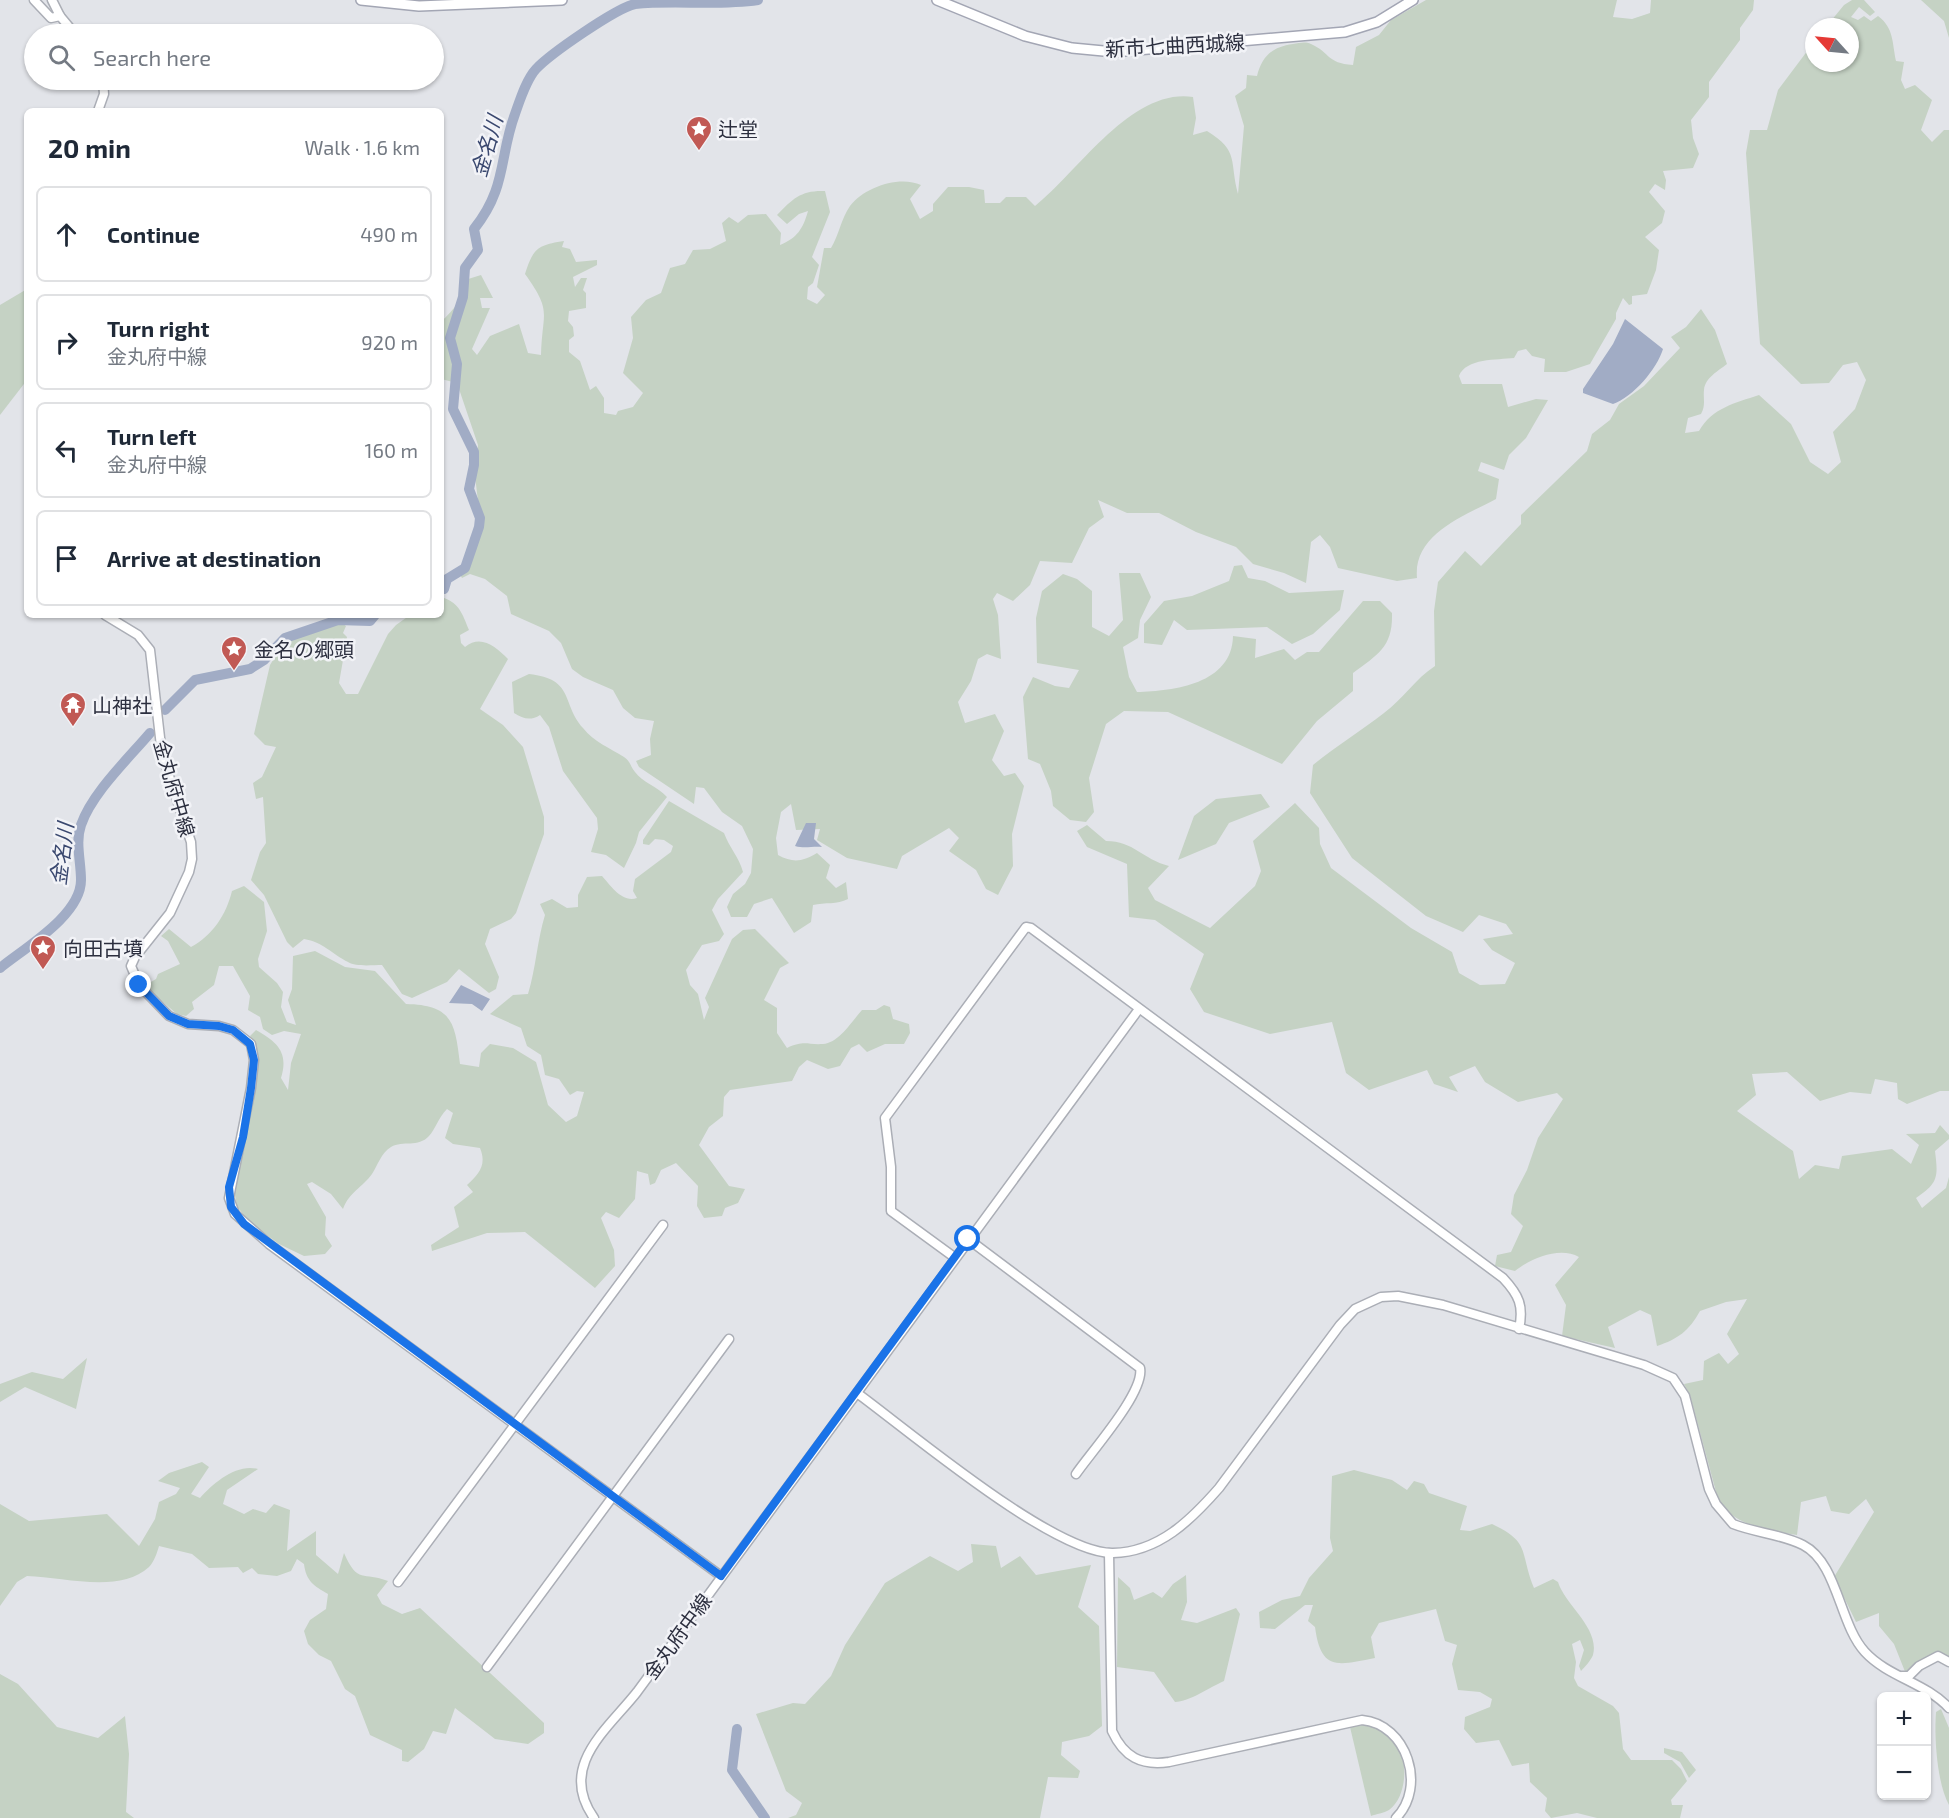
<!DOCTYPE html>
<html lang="en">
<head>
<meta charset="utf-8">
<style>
  body { margin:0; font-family:"Exo 2","Noto Sans JP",sans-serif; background:#f2f2f3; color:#1f2937 }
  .controls { position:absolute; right:18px; bottom:18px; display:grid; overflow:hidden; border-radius:9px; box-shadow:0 2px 4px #0004 }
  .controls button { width:54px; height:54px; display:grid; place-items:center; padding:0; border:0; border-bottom:2px solid #e0e1e3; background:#fff; color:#1f2937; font:30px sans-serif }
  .compass { position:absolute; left:1805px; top:18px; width:54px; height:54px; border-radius:50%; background:#fff; box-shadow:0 2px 4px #0004; rotate:297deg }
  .stop { position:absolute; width:18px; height:18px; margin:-14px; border:4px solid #1a73e8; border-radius:50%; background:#fff }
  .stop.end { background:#1a73e8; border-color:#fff; box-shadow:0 2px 6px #0008 }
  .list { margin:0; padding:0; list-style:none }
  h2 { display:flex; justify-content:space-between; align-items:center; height:78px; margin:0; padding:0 24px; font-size:26px }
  h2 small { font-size:20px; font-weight:400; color:#747a83 }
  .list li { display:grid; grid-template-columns:39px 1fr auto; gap:18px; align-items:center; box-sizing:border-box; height:96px; margin:0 12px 12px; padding:0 12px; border:2px solid #e0e1e3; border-radius:9px }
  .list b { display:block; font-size:22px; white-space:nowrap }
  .list p { margin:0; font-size:20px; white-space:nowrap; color:#747a83 }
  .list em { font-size:20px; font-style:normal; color:#747a83 }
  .icon { flex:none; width:33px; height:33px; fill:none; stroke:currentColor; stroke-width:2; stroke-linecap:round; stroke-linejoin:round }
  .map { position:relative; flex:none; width:1949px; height:1818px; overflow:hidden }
  .search { position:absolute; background:#fff; box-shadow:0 2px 4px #0004; left:24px; top:24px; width:420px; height:66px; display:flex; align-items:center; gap:15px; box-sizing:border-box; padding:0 21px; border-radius:33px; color:#747a83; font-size:22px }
  .panel { position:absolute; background:#fff; box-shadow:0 2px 4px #0004; left:24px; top:108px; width:420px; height:510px; border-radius:9px }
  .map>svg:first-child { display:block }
</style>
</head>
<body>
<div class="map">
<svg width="1949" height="1818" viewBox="0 0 1949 1818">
  <rect width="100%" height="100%" fill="#e2e4e9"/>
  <g fill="#c5d2c4">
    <path d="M1426,0H1617L1613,17L1632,19L1650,13L1651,0H1754L1753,10L1740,28V40L1709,82V97L1691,120L1693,138L1699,154L1693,168L1663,171L1666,180L1665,190L1655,184L1649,192L1665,211L1662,223L1645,237L1659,250L1656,270L1647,294L1632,296V304L1629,305L1623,298L1616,313V319L1590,364L1566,372H1544L1545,359L1532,356L1526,349L1518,351L1514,358C1497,360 1466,358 1459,376L1462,384H1502L1508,407L1536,399L1548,400L1526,438L1509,455L1504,470L1481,462L1478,471L1499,479L1496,499C1464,516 1413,534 1417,578L1397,581L1338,568L1330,547L1320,535L1311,542L1306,583L1284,573L1253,564L1236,547L1196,532L1159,513H1127L1098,500L1104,517L1089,528L1072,563L1040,561L1030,585L1013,601L997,593L993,599L998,615L1001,659L987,654L978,659L971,681L958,702L965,723L995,714L1004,731L992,760L1004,776L1015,773L1024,786L1012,834L1013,866L998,895L986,889L976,870L949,851L959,838L949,828L902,856L897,869L847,858L817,840L820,829L796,830L791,804L781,812L776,838L778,855C793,863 802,862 817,853L830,865L826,878L836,888L846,882L848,899C837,905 825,902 813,905L811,922L794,933L772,898L754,904L747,917H731L727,907L733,894L745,884L751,873L753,849L742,826L722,812L704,788L696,787L694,804L639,767L636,761L651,755L650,739L654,721L635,718L623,708L613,690L583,677L572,669L561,643L549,631L511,614L507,596L485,579L470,574L462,578L459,573L465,569L473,556L481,526L475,476L478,445L457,383L441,379V322C454,309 465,298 465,280L481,275L493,298H480L482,308H490L472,349L477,355L490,336L519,324L528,353L541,355C542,311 553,313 525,274C533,249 537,245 564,241L562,247L570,249L576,262L597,260V265L573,277L575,287L581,278H587L583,290L586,293V308L569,311L568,321L573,327L574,336L569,340V352L580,361L590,390L596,386L604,398V413L616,415L618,411L633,407L643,393L623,373L633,338L631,317L646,300L661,293L670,268L685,264L693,250L710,249L726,241L722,223L729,217L738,223L748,215L766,214L781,233L780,245C797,238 803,229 808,211L799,214L787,224L777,215C793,198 802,190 825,191L830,212L812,257L819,265L813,283L808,287L807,299L817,304L825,295L817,287L824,248H831C839,235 841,219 850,206C864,187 900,175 921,185L910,199L920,219L933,211V204L948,187H969L984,190L985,203H1000L1006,197H1026L1035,206C1079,171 1131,88 1193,97L1196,118L1193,135L1207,131C1240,151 1229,162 1238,194L1244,126L1235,96L1246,88L1247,75L1257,76C1262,56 1272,47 1293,44C1299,43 1305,41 1311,44C1331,53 1326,63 1353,65L1356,47L1379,35L1391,20Z"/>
    <path d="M1852,0H1864L1875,12L1870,16L1859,7L1851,17L1858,20L1864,16L1871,21L1878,16C1894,28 1892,42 1896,61L1904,62L1901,80L1905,89L1915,85L1932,100L1921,130L1932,142L1944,130H1949V1091H1940L1907,1104L1898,1099L1897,1083L1875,1079L1871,1094L1850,1092L1820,1101L1787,1072L1752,1074L1756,1095L1737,1111L1793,1151L1799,1179L1815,1165L1839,1169L1842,1156L1892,1149L1911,1164L1919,1145L1906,1134L1935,1133L1940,1125L1949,1135V1139L1935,1151C1938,1176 1939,1183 1916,1198L1922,1208L1946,1188L1949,1177V1659L1938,1653L1906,1674L1894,1644L1879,1626V1613L1856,1622L1834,1577L1874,1512L1866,1499L1849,1514L1831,1511L1826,1496L1801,1502L1797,1535C1768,1530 1739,1527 1719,1503L1690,1395L1684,1384L1703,1380L1704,1361L1719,1353L1728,1364L1739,1354L1727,1334L1747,1299L1726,1302L1700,1311C1689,1331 1678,1339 1657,1346L1651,1315L1640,1310L1608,1327L1615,1348L1562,1336L1566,1305L1555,1285L1579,1257C1560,1246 1531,1258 1515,1271L1495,1266L1497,1255L1511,1252L1523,1226L1511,1214L1514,1195L1527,1170L1538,1138L1563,1099L1557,1093L1518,1102L1485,1082L1475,1066L1449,1077L1458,1092L1434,1084L1427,1070L1369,1090L1346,1073L1332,1022L1270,1034L1204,1012L1190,989L1204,954L1155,920L1129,917L1127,864L1087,847L1077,831L1087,825L1106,841C1134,841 1142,859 1169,866L1148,888L1155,900L1210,928L1255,886L1261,871L1253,841L1295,803L1319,828L1320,844L1331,868L1411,928L1452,952L1459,973L1480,985L1505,984L1515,963L1492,950L1483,939L1513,934L1506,924L1479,915L1463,932L1426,916L1352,858L1310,793L1313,765C1336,746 1361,731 1384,713C1403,699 1415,679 1435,666L1434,611L1438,582L1465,551L1481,566L1521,524V515L1587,451L1592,434L1610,420L1619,404L1644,386L1680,348L1671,337L1686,327L1701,309L1715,330L1727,364C1718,371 1705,378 1704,390C1703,399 1706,405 1701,414L1688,418L1685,433L1699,431C1712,408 1735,403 1759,395L1791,424L1810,462L1828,474L1841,462L1833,432L1855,409L1866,380L1857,362L1843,365L1829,383L1801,384L1760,344L1746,153L1750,130H1767L1778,90L1814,42V63H1850V27H1826L1844,5Z"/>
    <polygon points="1921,0 1949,0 1949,38 1944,21"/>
    <polygon points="27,289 27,380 0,415 0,305"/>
    <polygon points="1242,565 1248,578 1265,581 1289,593 1344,590 1340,610 1313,634 1292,644 1267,627 1187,630 1174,620 1162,645 1144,643 1144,624 1164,601 1192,596 1229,581 1234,566"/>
    <path d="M1119,573H1140L1151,597L1140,620L1138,638L1123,647L1129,677L1137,692C1174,691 1232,684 1233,636L1256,639L1255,658L1284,649L1295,660L1307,652H1319L1363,601H1380L1392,613C1393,647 1378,654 1353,673V691L1317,721L1282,764L1168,712L1124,711L1106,724L1089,778L1094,812L1086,822L1070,820L1053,806L1051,791L1040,764L1028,759L1023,697L1033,677L1055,686L1069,688L1079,670L1037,663L1036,618L1042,591L1063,574L1077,579L1092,591V627L1109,636L1123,620Z"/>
    <path d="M441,597C459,602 462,613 469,630L460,635L461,643L465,647C481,634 496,647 508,659L480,709L503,725L523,747L544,817V834L516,913L511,919L490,929L485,944L499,977L496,989L489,993L459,969L447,982L412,998L402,994L382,965C372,965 356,967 348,962C332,954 323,942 304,939L293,948L287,942L264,895L251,880L260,852L266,843L263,797L256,799L253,783L262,777L276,747L265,745L254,734L270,665L286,639L339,621L346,626L343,633L347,637L339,683L346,694H358L388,634L396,625L410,615H441Z"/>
    <path d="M529,674C575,679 561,703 583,728C594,742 610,748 624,757C631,762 630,766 635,772C642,782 658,787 667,797L639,832L636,843L624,868L606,855L591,852L598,829L597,818L563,771L549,727L540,715C531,721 523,719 514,713L512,682Z"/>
    <polygon points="1261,794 1270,807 1229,823 1216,844 1178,860 1194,816 1216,799"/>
    <path d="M669,801L724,833C729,847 739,857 743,872L718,899L712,910L724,934L719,941L702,945L686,970L690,985L698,994L704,1020L709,1007L705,998L732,939L743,930L755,929L789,963L780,968L764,1000L777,1008V1033L787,1048C805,1040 806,1045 823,1044C839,1043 852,1021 862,1010H876L884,1005L890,1007L893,1019L909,1024L910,1033L904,1044H885L867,1052L859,1044L851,1048L840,1066L828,1069L807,1060L799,1067L792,1081L730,1090L724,1097L723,1116L709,1127L699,1145L729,1186L745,1189L738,1203L725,1208L722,1216L704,1218L697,1206L698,1186L676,1163L661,1170L655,1183L650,1185L648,1174L637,1171L635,1199L619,1218L606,1212L601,1218L614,1250L615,1266L595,1288L525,1232L487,1233L432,1251L431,1245L459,1227L454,1207L473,1192L467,1185C479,1174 487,1165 480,1148L453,1144L445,1138L453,1113L447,1109C438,1118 435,1130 429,1136C418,1148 403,1140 391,1147C381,1153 378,1165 372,1174C363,1187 349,1192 343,1209L331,1194L312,1182L307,1184L326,1217L325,1235L332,1246L325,1254L304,1256L279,1244L248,1221L237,1206L234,1190L249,1124L257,1072L258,1055L250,1036L256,1030C277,1042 289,1052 281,1078L288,1090L291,1063L301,1034L284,1031L272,1035L263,1029L260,1017L248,1010L250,996L233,966H219L214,985L192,1002L194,1009L186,1016L177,1014L144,986L156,979L158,974L180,964L168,941L161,936L169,929L191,947C213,935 226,915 232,891L244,886L264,902L267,931L258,959L259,967L277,983L283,992L281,1007L287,1022L296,1025L288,1000L292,989L293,956L315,951L345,967L375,971L406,1004C453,1005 455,1023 460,1064L479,1067L481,1053L490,1044L513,1048L536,1062L548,1105L566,1122L577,1116L584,1092L577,1091L570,1095L559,1079L545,1075L541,1055L527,1046L521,1028L490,1014L513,995L528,994C536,968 537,941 545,915L540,904L552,899L567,908L578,907V895L587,877L602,876C611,886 622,903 637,898L633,891L635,879L671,852L673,846L664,840L655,839L649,845L643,844V840Z"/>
    <polygon points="87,1358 76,1409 25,1387 0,1402 0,1384 32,1372 63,1379"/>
    <path d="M202,1462L209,1467L191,1494L200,1498C213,1483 237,1463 258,1469L227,1490L223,1504L244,1514L253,1509L266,1513L274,1504L290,1510L287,1551L316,1531V1555L338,1574L344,1553C358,1585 363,1571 388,1581L377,1595L382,1604L402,1614L420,1608L544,1723V1733L528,1744L495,1739L455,1708L446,1734L433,1731L424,1749L408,1762L402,1761V1750L370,1735L355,1696L345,1689L331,1661L319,1655L308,1644L304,1631L310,1620L326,1609L328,1594C314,1586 306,1581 304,1564L297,1559L291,1571L277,1576L258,1574L252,1568L243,1573L238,1567L209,1568L192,1554L159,1546C157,1553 154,1562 149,1567C120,1594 64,1577 27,1576L17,1582L0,1606V1504L29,1521L107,1514L139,1546L155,1519L159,1502L176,1494L180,1488L158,1481L169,1473Z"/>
    <path d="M1354,1470L1392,1480L1407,1490L1414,1481L1424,1484L1429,1493L1467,1506L1460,1530L1470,1531L1492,1524C1532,1543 1519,1552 1534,1588L1553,1579L1558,1582C1565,1605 1600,1628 1593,1655C1591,1660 1585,1667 1581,1671L1579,1666L1584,1650L1580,1640L1572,1644L1576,1662L1574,1678L1578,1686L1613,1706L1619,1713L1623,1749L1631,1760H1672L1681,1769L1687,1781L1671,1800L1672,1805H1683L1680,1818H1597L1577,1813L1551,1818L1545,1811L1547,1798L1530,1782L1529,1763L1512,1766L1499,1740L1476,1743L1464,1729L1465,1717L1490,1707L1492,1699L1480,1692L1458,1690L1452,1664L1457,1645L1445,1641L1436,1609L1379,1623L1371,1637L1375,1658C1338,1665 1321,1672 1315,1627L1308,1621L1313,1605H1305L1275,1629L1260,1628L1259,1612L1282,1600L1300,1596L1309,1578L1333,1551L1330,1538L1332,1476Z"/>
    <polygon points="971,1544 996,1546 1001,1568 1020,1556 1036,1575 1091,1565 1078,1607 1099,1626 1102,1726 1089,1736 1062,1742 1061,1755 1080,1771 1078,1778 1048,1777 1040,1818 788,1818 796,1815 802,1803 786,1791 756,1714 793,1703 805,1704 831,1676 845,1645 885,1583 930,1556 958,1571 973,1562"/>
    <path d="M1186,1575L1187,1602L1181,1620L1197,1623L1236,1608L1240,1614L1224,1681C1210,1687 1189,1702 1175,1702L1154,1672L1117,1667L1118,1577L1130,1588L1134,1600L1153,1592L1162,1598L1173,1584Z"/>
    <polygon points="0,1674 18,1684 57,1727 98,1738 125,1716 129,1754 126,1812 134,1818 0,1818"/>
    <path d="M1941,1709L1949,1728V1805C1937,1783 1934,1738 1936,1712Z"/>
    <path d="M1370,1724C1377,1728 1389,1733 1394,1739C1409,1757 1408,1796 1389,1810C1384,1813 1376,1814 1371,1816L1350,1727Z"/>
    <polygon points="1664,1748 1682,1752 1696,1770 1689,1778 1680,1762 1664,1753"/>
  </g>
  <g fill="#a1acc5">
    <path d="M1625,319L1663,349C1657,369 1633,397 1613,404L1583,393V389L1613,344Z"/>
    <path d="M806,823H816L814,839L822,847C812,846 805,849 795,846Z"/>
    <polygon points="461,985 490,999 482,1011 472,1004 449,1003"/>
  </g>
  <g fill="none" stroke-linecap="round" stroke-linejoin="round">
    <g stroke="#a1acc5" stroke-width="10">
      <path d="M441,588L444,589L447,579L465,568L479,527L480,518L469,489L474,465V452L453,409L457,364L450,338L463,297L465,268L478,250L474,229C507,188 499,157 515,114C520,100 526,80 536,69C550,54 616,8 635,4C675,0 718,6 758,0"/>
      <polyline points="165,710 195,680 250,669 264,660 285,638 338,620 370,621 375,615"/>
      <path d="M0,968C26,947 81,915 81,880C81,861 75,842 81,825C92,793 128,759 150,733"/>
      <polyline points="737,1729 732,1770 765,1818"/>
    </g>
    <defs>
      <g id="secondary">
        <polyline points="34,0 51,18 60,16"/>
        <polyline points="52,0 60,16 75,34"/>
        <polyline points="98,111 104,94 103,80"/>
        <polyline points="105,615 138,635 150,650 162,755 191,842 192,859 189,872 170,913 135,957 131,966 139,985 169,1016 188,1024 219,1026 233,1030 251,1044 254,1060 251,1088 229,1198 235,1214 269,1244 721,1576"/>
        <path d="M968,1239L1140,1368C1145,1392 1091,1452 1076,1474"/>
        <path d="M954,1257L891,1211V1167L885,1118L1026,927L1031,928L1503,1278C1519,1295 1524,1306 1519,1329"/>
        <path d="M857,1393C909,1431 1054,1554 1113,1553C1159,1552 1191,1520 1219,1488L1340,1325L1355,1309L1381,1297L1398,1296L1443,1305L1644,1365L1673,1378L1685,1396L1709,1489L1716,1504L1733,1524C1756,1533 1781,1534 1803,1545C1838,1563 1839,1624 1865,1652C1888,1677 1926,1683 1949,1708"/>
        <path d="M1109,1553L1112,1731C1124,1757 1141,1766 1169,1762L1362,1720C1407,1724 1427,1787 1396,1818"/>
        <polyline points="398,1582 663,1225"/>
        <polyline points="487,1667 729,1339"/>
        <polyline points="1902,1676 1909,1676 1919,1666 1938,1656 1949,1662"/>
        <path d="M594,1818C557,1766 608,1729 637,1692L1139,1009"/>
      </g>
      <g id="primary">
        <polyline points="361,0 419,6 562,0"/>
        <polyline points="937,0 1025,36 1072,48 1114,52 1345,32 1377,22 1413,0"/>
      </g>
    </defs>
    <use href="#secondary" stroke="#abaeb6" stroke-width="11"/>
    <use href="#primary" stroke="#a3a6b4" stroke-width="12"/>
    <use href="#secondary" stroke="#fff" stroke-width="8"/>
    <use href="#primary" stroke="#fff" stroke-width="9"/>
  </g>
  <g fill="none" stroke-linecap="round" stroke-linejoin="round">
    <polyline stroke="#1a73e8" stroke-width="8" points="139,985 169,1016 188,1024 219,1026 233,1030 250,1044 254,1060 251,1088 243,1137 229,1187 231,1207 244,1224 721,1576 968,1239"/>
  </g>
  <defs>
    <symbol id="sight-pin" viewBox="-11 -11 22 30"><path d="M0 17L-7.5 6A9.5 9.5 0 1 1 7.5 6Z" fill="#c15954" stroke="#f2f3f7"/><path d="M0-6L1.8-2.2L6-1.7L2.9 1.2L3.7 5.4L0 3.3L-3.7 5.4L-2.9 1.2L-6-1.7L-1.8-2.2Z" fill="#fff"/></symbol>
    <symbol id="temple-pin" viewBox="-11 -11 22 30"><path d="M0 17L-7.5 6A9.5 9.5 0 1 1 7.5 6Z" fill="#c15954" stroke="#f2f3f7"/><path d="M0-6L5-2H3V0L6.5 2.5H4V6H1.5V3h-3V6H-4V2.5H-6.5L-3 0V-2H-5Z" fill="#fff"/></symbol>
  </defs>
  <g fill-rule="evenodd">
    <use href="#sight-pin" x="684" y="114" width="30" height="40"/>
    <use href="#sight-pin" x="219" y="634" width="30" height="40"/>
    <use href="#temple-pin" x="58" y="690" width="30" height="40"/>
    <use href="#sight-pin" x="28" y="933" width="30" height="40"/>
  </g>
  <g text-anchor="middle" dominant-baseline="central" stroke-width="5" stroke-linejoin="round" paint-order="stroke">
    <g font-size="20" fill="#2c2f3f" stroke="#f2f3f7">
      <text transform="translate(1175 45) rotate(-3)">新市七曲西城線</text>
      <text transform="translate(175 788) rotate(74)">金丸府中線</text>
      <text transform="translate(677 1636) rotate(-54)">金丸府中線</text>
    </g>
    <g font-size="20" fill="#2c2f3f" stroke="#f2f3f7" text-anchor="start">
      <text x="718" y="129">辻堂</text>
      <text x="254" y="649">金名の郷頭</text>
      <text x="92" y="705">山神社</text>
      <text x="63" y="948">向田古墳</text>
    </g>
    <g font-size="21" font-style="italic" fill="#3a486f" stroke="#f2f3f7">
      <text transform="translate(486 146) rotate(-74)">金名川</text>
      <text transform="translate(61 854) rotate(-83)">金名川</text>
    </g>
  </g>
</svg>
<div class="controls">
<button>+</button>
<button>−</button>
</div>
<svg class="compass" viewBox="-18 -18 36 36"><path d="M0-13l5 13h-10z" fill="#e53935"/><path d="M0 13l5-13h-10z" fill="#747a83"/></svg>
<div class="stop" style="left:968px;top:1239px"></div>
<div class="stop end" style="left:139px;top:985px"></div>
<div class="search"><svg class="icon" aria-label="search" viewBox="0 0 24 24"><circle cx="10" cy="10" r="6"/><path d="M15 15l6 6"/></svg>Search here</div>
<section class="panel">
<h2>20 min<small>Walk · 1.6 km</small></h2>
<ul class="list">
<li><svg class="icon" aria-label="ahead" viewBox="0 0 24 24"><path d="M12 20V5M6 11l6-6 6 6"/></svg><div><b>Continue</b></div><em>490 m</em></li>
<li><svg class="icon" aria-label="right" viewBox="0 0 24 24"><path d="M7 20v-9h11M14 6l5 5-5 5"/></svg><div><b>Turn right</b><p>金丸府中線</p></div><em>920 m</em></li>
<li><svg class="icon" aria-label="left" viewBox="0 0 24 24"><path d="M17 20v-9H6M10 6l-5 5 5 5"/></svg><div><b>Turn left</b><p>金丸府中線</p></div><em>160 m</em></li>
<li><svg class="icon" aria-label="arrive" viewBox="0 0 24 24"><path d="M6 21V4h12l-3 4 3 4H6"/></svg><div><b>Arrive at destination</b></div></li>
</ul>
</section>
</div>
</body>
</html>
